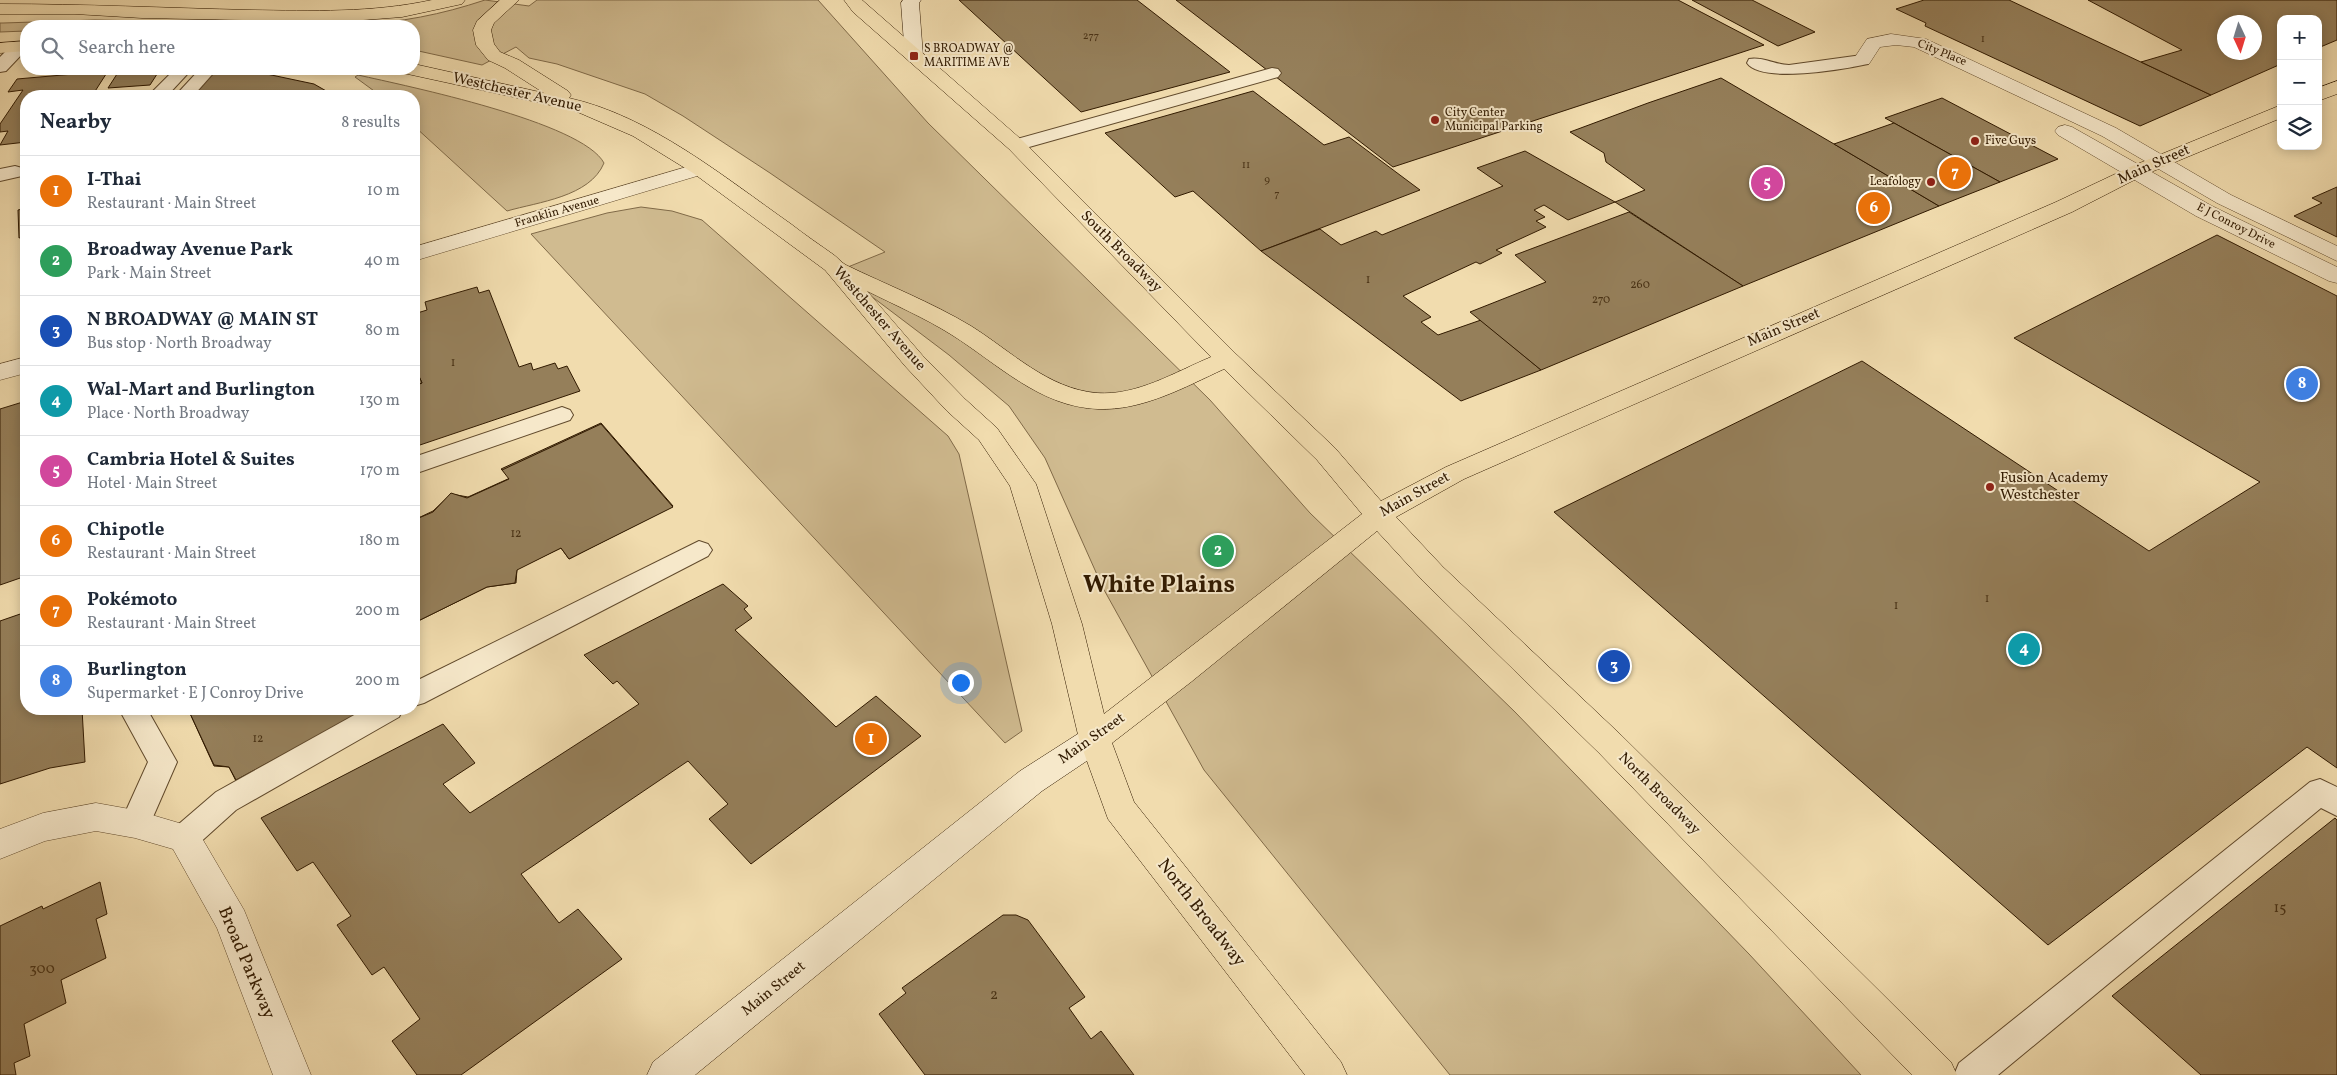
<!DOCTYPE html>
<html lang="en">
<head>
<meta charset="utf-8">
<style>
  body { margin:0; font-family:Vollkorn,serif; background:#f6f6f7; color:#1f2937 }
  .controls { position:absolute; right:15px; top:15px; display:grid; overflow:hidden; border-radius:10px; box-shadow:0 2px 12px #0003 }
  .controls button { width:45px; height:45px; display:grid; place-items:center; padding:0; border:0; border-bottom:1px solid #e0e1e3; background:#fff; color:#1f2937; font:25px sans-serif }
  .compass { position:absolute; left:2217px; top:15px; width:45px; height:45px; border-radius:50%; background:#fff; box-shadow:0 2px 12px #0003; rotate:176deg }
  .you { position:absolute; left:960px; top:682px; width:18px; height:18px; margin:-12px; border:4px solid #fff; border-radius:50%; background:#1a73e8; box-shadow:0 0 0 8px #1a73e833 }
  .badge { display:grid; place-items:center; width:32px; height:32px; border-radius:50%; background:#7c3aed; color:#fff; font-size:16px; font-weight:700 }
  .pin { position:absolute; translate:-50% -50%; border:2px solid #fff; box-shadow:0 1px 5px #0006 }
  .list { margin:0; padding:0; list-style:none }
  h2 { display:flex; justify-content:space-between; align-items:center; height:65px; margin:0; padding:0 20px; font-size:21px }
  h2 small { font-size:16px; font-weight:400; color:#747a83 }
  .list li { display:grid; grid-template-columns:32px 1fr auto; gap:15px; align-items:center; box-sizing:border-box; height:70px; padding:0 20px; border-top:1px solid #e0e1e3 }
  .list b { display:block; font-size:19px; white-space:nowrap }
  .list p { margin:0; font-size:16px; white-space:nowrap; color:#747a83 }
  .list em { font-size:16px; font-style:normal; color:#747a83 }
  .icon { flex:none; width:28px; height:28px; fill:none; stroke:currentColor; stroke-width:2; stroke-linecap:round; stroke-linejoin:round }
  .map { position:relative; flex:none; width:2337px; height:1075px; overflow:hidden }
  .search { position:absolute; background:#fff; box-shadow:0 2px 12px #0003; left:20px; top:20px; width:400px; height:55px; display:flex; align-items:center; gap:12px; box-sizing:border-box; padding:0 18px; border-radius:20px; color:#747a83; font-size:19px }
  .panel { position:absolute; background:#fff; box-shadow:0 2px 12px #0003; left:20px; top:90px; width:400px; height:625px; border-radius:20px }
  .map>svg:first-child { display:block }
</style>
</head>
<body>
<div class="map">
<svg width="2337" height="1075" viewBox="0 0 2337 1075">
  <rect width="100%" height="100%" fill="#f1dcae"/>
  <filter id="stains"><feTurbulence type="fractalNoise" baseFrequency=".004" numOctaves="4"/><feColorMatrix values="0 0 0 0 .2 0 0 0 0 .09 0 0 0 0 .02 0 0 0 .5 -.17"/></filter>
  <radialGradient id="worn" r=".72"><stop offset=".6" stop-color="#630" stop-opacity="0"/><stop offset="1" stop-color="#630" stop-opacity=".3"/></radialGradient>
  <g fill="#d0bb90" stroke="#806a48">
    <path d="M485,0L529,6L537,0H818L928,123L1210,400L1310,513L1515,712L1749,954L1861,1075H1450L1204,770L1103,588L1045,458L1009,406L949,355L838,271L885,252L770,173L683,116L645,94L557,64L529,58L516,47L482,65L414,50V26H26V31L0,32V23H3L95,20L354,25C402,22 440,15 485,0Z"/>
    <path d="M358,75C407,86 582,122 604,163C590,197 538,202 507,211L414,126V96H381L355,77Z"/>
    <polygon points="641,207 672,211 702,220 948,436 959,454 1022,731 1005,743 531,234 607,213"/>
  </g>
  <g fill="#957f5a" stroke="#311a00" fill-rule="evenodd">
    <polygon points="959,0 1137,0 1230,72 1081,112"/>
    <polygon points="1176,0 1678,0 1764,45 1393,167"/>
    <polygon points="1692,0 1752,0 1815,32 1778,46"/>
    <polygon points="1924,0 2009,0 2211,95 2140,126 1925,26 1926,23 1896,9"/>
    <path d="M2088,0H2337V40L2318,48V19H2281V64L2211,95L2141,62L2182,50ZM2224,22H2254V52H2224Z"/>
    <polygon points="215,69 243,69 314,84 335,96 190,96"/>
    <polygon points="108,71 92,96 26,96 26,142 0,145 8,131 0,132 0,124 23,90 8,92 17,79"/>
    <polygon points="159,71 150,85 108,88 117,74"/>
    <polygon points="1721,78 1834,144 1939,206 1743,286 1615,202 1645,190 1606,162 1604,153 1570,132 1648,103"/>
    <polygon points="1253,91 1324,145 1349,137 1420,190 1261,251 1193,191 1175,197 1105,133"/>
    <polygon points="1942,98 2058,159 2000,182 1885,118"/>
    <polygon points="1894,123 2000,182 1939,206 1834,144"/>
    <polygon points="1525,151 1615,202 1568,220 1544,205 1534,210 1545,217 1536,221 1546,227 1496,250 1502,253 1480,264 1476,262 1403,296 1431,317 1421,322 1438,335 1481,320 1541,370 1461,401 1261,251 1320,229 1341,245 1376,231 1382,235 1503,186 1477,168"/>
    <polygon points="2337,187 2337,237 2294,216 2322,203 2312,198"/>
    <polygon points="26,208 26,236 19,238 18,210"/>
    <polygon points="1629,212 1743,286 1541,370 1470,312 1546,282 1515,255"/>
    <polygon points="2217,235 2337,296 2337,768 2307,747 2048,945 1554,512 1862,361 2149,551 2260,482 2014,338"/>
    <polygon points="26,275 26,314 24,314 22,276"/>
    <polygon points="477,287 479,293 489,290 519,367 531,363 533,370 555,363 558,369 567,366 580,391 414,447 414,386 422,383 414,365 414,314 427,310 425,302"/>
    <polygon points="414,365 422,383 414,386"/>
    <polygon points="26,401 26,576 0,585 0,409"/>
    <polygon points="601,423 673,506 569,559 561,548 517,569 516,583 487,587 414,623 414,520 433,511 451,494 468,497 510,478 501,469"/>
    <polygon points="601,424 673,507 569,559 561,548 517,570 515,583 487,587 414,623 414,520 433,512 451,493 467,498 509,479 502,470"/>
    <polygon points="723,584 748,606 744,609 752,618 735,630 836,727 876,696 921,736 751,864 709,819 728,804 688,761 521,874 559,923 578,909 622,959 461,1075 417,1075 392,1041 420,1019 384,967 372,975 337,925 351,916 313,862 297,871 261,818 443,724 475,763 443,784 470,813 639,704 617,681 613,684 584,655"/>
    <polygon points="26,612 26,709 82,709 85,762 50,768 0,784 0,621"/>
    <polygon points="188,709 364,709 366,712 236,781 229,767 214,766"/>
    <polygon points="188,709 363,709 364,711 236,780 229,767 214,765"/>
    <polygon points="2335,818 2337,820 2337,1075 2201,1075 2112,996"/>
    <polygon points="100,882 107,914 96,919 106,958 61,980 66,1003 24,1024 30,1056 14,1063 16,1075 0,1075 0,926 42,906 43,909"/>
    <polygon points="1003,915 1016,915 1028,920 1085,997 1069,1008 1091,1039 1101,1031 1134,1075 925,1075 879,1014 906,993 902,988"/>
  </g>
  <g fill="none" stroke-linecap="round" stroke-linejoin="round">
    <defs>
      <g id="lane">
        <polygon points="20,42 26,43 26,50 6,71 0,72 0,57 14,43"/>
        <path d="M1862,55L1868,56L1870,60L1868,64C1845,69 1761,84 1747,63L1749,59C1762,56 1776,65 1789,65Z"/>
        <polygon points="1272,68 1278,69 1281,73 1278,77 1022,149 1010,149 1007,145 1010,141"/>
        <polygon points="175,69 192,69 167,96 148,96"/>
        <polygon points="200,69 217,69 193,96 175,96"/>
        <polygon points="15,166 22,168 24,172 22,176 0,181 0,169"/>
        <polygon points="562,407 570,410 573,415 570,420 414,474 414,457"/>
        <polygon points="699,541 708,544 712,550 708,556 424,703 414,706 414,682"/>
        <polygon points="119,709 147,709 177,762 146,833 135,837 124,833 120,824 148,762"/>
        <polygon points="365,709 403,709 399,717 236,810 195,847 184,851 173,847 169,838 173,829 216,792"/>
        <polygon points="2320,779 2337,787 2337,816 2321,808 1998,1075 1954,1075 1959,1063 2310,782"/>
      </g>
      <g id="street">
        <polygon points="1891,34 1926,39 2116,128 2231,195 2337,246 2337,261 2217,203 2102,136 1914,47 1896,45 1880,47 1869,64 1855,64 1853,60 1867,39"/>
        <polygon points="2065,125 2072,127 2212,206 2337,267 2337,283 2329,281 2196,216 2058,135 2055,131 2058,127"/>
        <polygon points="700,163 707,165 710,169 707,173 414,261 414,247"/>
        <polygon points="26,357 26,373 0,380 0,364"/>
        <polygon points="96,803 135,810 196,828 244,910 311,1075 273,1075 217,928 173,849 135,838 96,831 45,841 0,859 0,829 43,813"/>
      </g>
      <g id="secondary">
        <polygon points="903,0 921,0 919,3 923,56 920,60 908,60 905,56 901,3"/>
        <polygon points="1095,726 1106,730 1111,739 1106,748 1042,791 695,1075 647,1075 653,1062 1020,771 1084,730"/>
      </g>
      <g id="primary">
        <path d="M432,0H465L462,4L402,17L337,22L142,18L75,14H0V4C84,4 167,8 251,10C312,11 372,13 432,0Z"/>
        <path d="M500,0H519L494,23L491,30L494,44L500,52L519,60L568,91L571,95L569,98C650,116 724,177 791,224C805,235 820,245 834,255C838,258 842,263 846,265C887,285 931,302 971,326C1011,351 1048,389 1097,393C1137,396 1175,372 1211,357L1009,149L853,12L844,0H862L1023,141L1236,354L1335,448L1381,501L1446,467L2056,202L2130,167L2281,105V118L2144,175L2072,212L1464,479L1396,517L1443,567L1621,735L1951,1062L1957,1075H1912L1599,753L1423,581L1377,531L1191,682L1112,743L1134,802L1341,1062L1347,1075H1305L1108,819L1079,739L1052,624L1010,486L979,440L947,411L905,366L825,270L693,173L633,136L573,110L403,73L401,69H414V64L544,93L505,68L488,60L476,45L473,30L477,21ZM867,291C895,305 925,318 952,335C998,364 1040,407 1098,409C1142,411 1185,387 1224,369L1317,460L1362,514L1104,714L1082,624L1036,484L997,428L965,399L923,356Z"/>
        <polygon points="26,41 26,51 0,53 0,43"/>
        <polygon points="2337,81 2337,94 2318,101 2318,88"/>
      </g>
    </defs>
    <use href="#lane" stroke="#614a2c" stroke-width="2"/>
    <use href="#street" stroke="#614a2c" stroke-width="1"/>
    <use href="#secondary" stroke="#311a00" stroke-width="1"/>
    <use href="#primary" stroke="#311a00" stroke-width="1"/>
    <use href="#lane" fill="#f6e8ca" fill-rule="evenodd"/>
    <use href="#street" fill="#f6e8ca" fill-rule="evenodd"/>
    <use href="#secondary" fill="#f6e8ca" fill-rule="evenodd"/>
    <use href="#primary" fill="#f1dcae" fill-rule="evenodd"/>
  </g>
  <g fill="#8f2418" stroke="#f6e8ca" stroke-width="2">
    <rect x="909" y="51" width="10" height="10" rx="2.5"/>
    <circle cx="1435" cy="120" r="5"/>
    <circle cx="1975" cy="141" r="5"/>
    <circle cx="1931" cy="182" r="5"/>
    <circle cx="1990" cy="487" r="5"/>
  </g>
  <g text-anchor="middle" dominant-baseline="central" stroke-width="4" stroke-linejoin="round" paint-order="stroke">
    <g font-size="11" fill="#4a3316">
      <text x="1091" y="36">277</text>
      <text x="1983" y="39">1</text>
      <text x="1246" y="165">11</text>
      <text x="1267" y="180">9</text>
      <text x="1277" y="194">7</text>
    </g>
    <g font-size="12" fill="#311a00" stroke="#f6e8ca" text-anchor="start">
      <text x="924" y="49">S BROADWAY @<tspan x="924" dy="14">MARITIME AVE</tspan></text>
      <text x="1445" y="113">City Center<tspan x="1445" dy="14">Municipal Parking</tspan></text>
      <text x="1985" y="141">Five Guys</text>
      <text x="1921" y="182" text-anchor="end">Leafology</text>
    </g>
    <g font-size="12" fill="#311a00" stroke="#f6e8ca">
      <text transform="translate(1942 53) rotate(22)">City Place</text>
      <text transform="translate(557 212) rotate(-16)">Franklin Avenue</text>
      <text transform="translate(2236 226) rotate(27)">E J Conroy Drive</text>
    </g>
    <g font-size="12" fill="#4a3316">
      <text x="1368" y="280">1</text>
      <text x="1640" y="285">260</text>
      <text x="1601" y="300">270</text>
      <text x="453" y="363">1</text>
      <text x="516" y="534">12</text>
      <text x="1987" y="599">1</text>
      <text x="1896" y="606">1</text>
      <text x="258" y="739">12</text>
    </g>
    <g font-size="15" fill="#311a00" stroke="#f6e8ca">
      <text transform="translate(517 93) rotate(13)">Westchester Avenue</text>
      <text transform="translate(2154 165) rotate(-24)">Main Street</text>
      <text transform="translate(1121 252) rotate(45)">South Broadway</text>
      <text transform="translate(879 319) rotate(49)">Westchester Avenue</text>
      <text transform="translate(1784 328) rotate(-23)">Main Street</text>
      <text transform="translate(1415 495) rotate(-29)">Main Street</text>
      <text transform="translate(1092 739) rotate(-35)">Main Street</text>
      <text transform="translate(1659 794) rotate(45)">North Broadway</text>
      <text transform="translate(774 989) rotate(-39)">Main Street</text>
    </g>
    <g font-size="15" fill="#311a00" stroke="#f6e8ca" text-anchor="start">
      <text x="2000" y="478">Fusion Academy<tspan x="2000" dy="17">Westchester</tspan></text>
    </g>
    <g font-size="15" fill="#4a3316">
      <text x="2280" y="908">15</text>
      <text x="42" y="969">300</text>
      <text x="994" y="995">2</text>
    </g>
    <g font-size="18" fill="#311a00" stroke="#f6e8ca">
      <text transform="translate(1201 913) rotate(52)">North Broadway</text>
      <text transform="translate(246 963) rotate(67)">Broad Parkway</text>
    </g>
    <g font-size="25" font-weight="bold" fill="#311a00" stroke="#f6e8ca">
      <text x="1159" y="585">White Plains</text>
    </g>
  </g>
  <rect width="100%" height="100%" filter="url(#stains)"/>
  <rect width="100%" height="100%" fill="url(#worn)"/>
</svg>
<div class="controls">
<button>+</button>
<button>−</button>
<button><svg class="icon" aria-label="layers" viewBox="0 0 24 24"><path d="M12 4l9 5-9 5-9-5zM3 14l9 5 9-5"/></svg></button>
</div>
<svg class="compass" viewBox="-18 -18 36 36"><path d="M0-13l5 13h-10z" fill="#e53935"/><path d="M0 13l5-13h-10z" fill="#747a83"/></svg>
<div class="you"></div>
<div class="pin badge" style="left:871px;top:739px;background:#e8710a">1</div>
<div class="pin badge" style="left:1218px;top:551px;background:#2e9e5b">2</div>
<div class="pin badge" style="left:1614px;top:666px;background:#1a4fb4">3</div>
<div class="pin badge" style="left:2024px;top:649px;background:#0f9aa8">4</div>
<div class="pin badge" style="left:1767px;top:183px;background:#d1479c">5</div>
<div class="pin badge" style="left:1874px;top:208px;background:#e8710a">6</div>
<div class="pin badge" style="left:1955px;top:173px;background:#e8710a">7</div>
<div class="pin badge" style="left:2302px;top:384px;background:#3f7fe0">8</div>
<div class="search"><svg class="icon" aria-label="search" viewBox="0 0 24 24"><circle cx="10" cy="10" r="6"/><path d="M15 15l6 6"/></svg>Search here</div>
<section class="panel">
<h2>Nearby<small>8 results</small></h2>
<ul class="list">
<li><span class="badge" style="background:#e8710a">1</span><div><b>I-Thai</b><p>Restaurant · Main Street</p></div><em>10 m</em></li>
<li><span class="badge" style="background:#2e9e5b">2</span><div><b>Broadway Avenue Park</b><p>Park · Main Street</p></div><em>40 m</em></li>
<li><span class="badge" style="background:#1a4fb4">3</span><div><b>N BROADWAY @ MAIN ST</b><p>Bus stop · North Broadway</p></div><em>80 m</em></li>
<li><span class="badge" style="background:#0f9aa8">4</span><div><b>Wal-Mart and Burlington</b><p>Place · North Broadway</p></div><em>130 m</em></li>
<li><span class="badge" style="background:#d1479c">5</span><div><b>Cambria Hotel &amp; Suites</b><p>Hotel · Main Street</p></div><em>170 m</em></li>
<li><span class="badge" style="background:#e8710a">6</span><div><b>Chipotle</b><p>Restaurant · Main Street</p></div><em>180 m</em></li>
<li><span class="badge" style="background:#e8710a">7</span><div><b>Pokémoto</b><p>Restaurant · Main Street</p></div><em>200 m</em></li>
<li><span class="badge" style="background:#3f7fe0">8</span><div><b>Burlington</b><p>Supermarket · E J Conroy Drive</p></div><em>200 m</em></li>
</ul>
</section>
</div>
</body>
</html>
